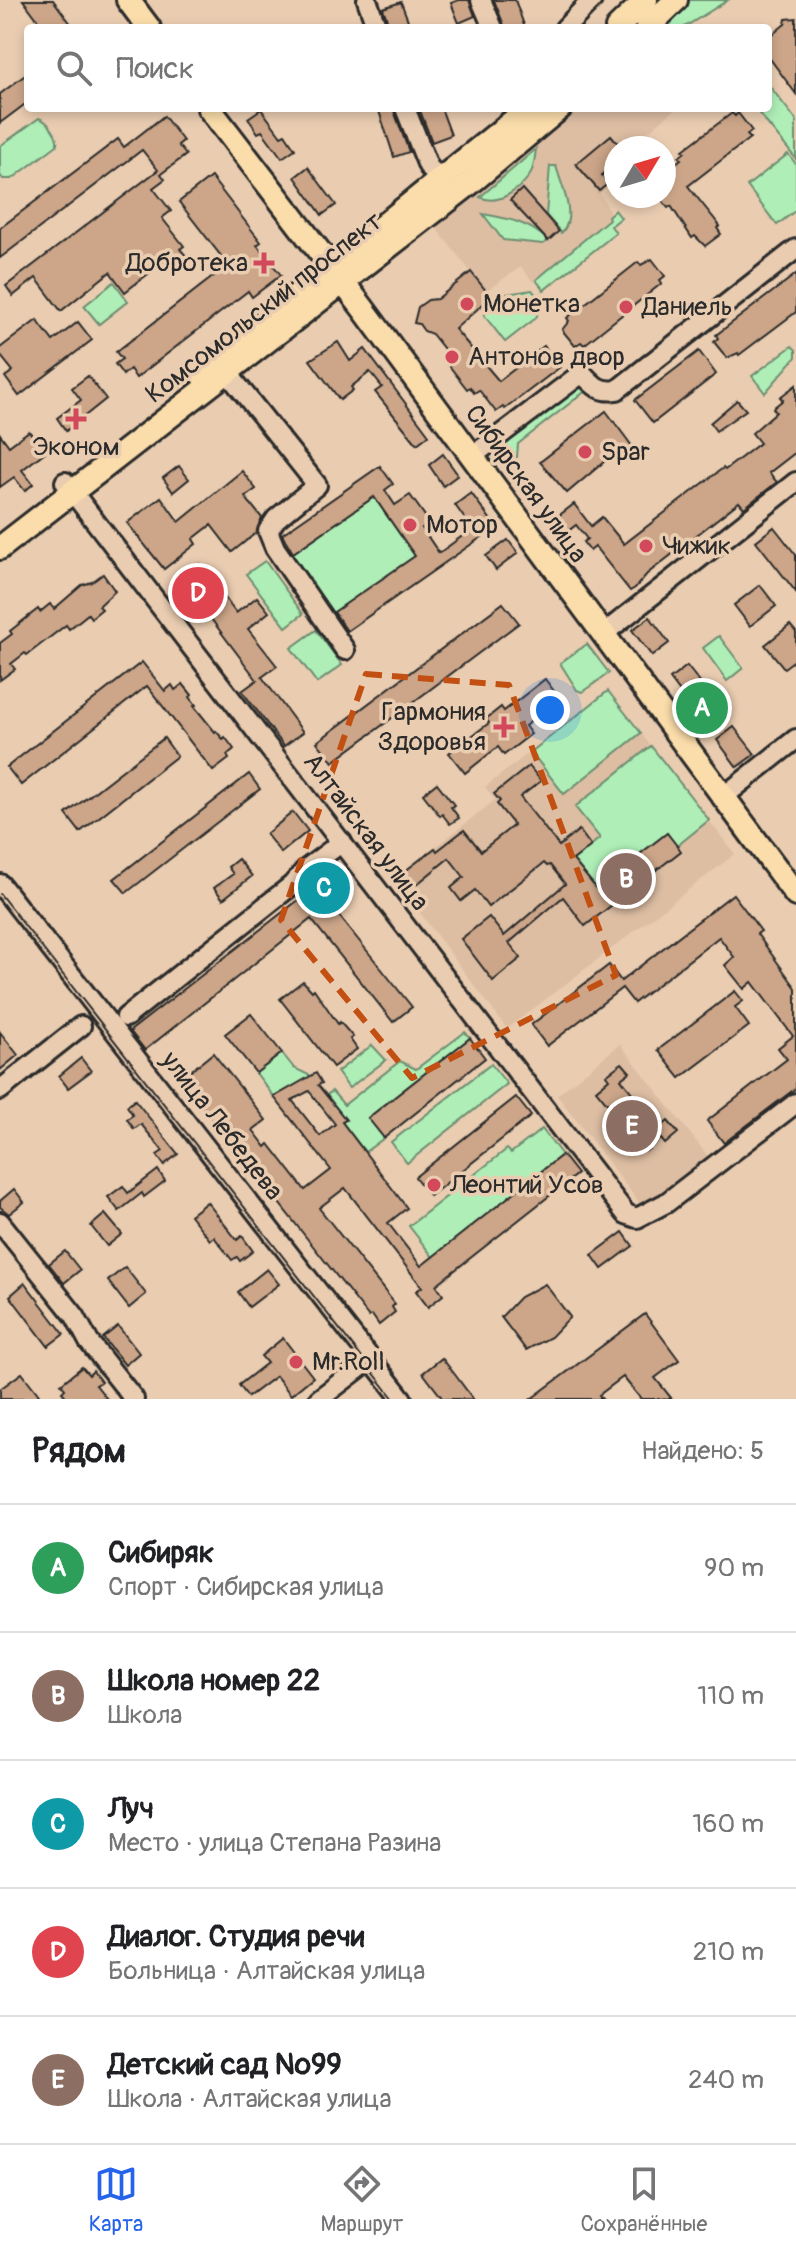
<!DOCTYPE html>
<html lang="ru">
<head>
<meta charset="utf-8">
<style>
  body { margin:0; font-family:Pangolin,sans-serif; background:#f6f6f6; color:#202124 }
  .compass { position:absolute; left:604px; top:136px; width:72px; height:72px; border-radius:50%; background:#fff; box-shadow:0 4px 12px #0003; rotate:52deg }
  .you { position:absolute; left:550px; top:710px; width:28px; height:28px; margin:-20px; border:6px solid #fff; border-radius:50%; background:#1a73e8; box-shadow:0 0 0 12px #1a73e833 }
  .badge { display:grid; place-items:center; width:52px; height:52px; border-radius:50%; background:#2563eb; color:#fff; font-size:26px; font-weight:700 }
  .pin { position:absolute; translate:-50% -50%; border:4px solid #fff; box-shadow:0 2px 8px #0006 }
  .list { margin:0; padding:0; list-style:none }
  h2 { display:flex; justify-content:space-between; align-items:center; height:104px; margin:0; padding:0 32px; font-size:34px }
  h2 small { font-size:26px; font-weight:400; color:#757577 }
  .list li { display:grid; grid-template-columns:52px 1fr auto; gap:24px; align-items:center; box-sizing:border-box; height:128px; padding:0 32px; border-top:2px solid #e0e0e0 }
  .list b { display:block; font-size:30px; white-space:nowrap }
  .list p { margin:0; font-size:26px; white-space:nowrap; color:#757577 }
  .list em { font-size:26px; font-style:normal; color:#757577 }
  .icon { flex:none; width:44px; height:44px; fill:none; stroke:currentColor; stroke-width:2; stroke-linecap:round; stroke-linejoin:round }
  .map { position:relative; flex:none; width:796px; height:1399px; overflow:hidden }
  .search { position:absolute; background:#fff; box-shadow:0 4px 12px #0003; left:24px; right:24px; top:24px; height:88px; display:flex; align-items:center; gap:20px; box-sizing:border-box; padding:0 28px; border-radius:8px; color:#757577; font-size:30px }
  .sheet { height:744px; background:#fff }
  nav { display:flex; justify-content:space-around; align-items:center; box-sizing:border-box; height:112px; border-top:2px solid #e0e0e0; background:#fff; font-size:22px; color:#757577 }
  nav a { display:grid; justify-items:center; gap:4px }
  nav .on { color:#2563eb }
  .map>svg:first-child { display:block }
</style>
</head>
<body>
<div class="map">
<svg width="796" height="1399" viewBox="0 0 796 1399">
  <rect width="100%" height="100%" fill="#eacdb1"/>
  <filter id="ink" filterUnits="userSpaceOnUse"><feTurbulence type="fractalNoise" baseFrequency=".0125" numOctaves="2"/><feDisplacementMap in="SourceGraphic" scale="16" xChannelSelector="R" yChannelSelector="G"/><feConvolveMatrix kernelMatrix="1 2 1 2 8 2 1 2 1" color-interpolation-filters="sRGB"/></filter>
  <g filter="url(#ink)">
    <g fill="#ddbea3">
      <polygon points="573,108 677,108 628,148 616,148 616,163 602,175 609,183 599,191 611,214 608,216 609,219 533,282 521,267 486,291 432,223"/>
      <polygon points="608,691 735,854 507,1029 411,901 411,889 400,875 495,800 485,787"/>
      <polygon points="620,1044 708,1156 653,1199 640,1204 557,1095"/>
    </g>
    <g fill="#afefb7" stroke="#6d8d71" stroke-width="2">
      <polygon points="689,0 728,0 683,28 660,28"/>
      <polygon points="768,84 796,120 796,159 757,111 768,108"/>
      <path d="M39,118C48,121 59,136 57,145L12,179H3L0,175V146Z"/>
      <path d="M536,149C535,157 534,168 530,175C519,190 498,206 480,197Z"/>
      <polygon points="788,154 796,164 796,210 777,225 747,186"/>
      <path d="M550,166H556C561,184 578,218 561,233L546,215Z"/>
      <polygon points="615,210 621,218 611,226 616,233 544,290 536,280 609,219 608,216"/>
      <path d="M483,214C506,218 532,223 548,241L543,244L503,240Z"/>
      <polygon points="114,282 128,301 99,324 84,306"/>
      <polygon points="532,290 542,302 536,318 505,342 484,315 507,294"/>
      <polygon points="792,346 796,350 796,357 765,393 752,376"/>
      <polygon points="579,377 588,389 518,444 517,457 503,456 493,445"/>
      <polygon points="374,497 415,556 333,613 292,554"/>
      <polygon points="265,561 303,614 286,627 246,574"/>
      <polygon points="316,630 342,665 317,683 291,648"/>
      <polygon points="719,636 743,668 727,681 703,648"/>
      <polygon points="587,644 609,673 582,692 577,690 560,663"/>
      <polygon points="608,691 641,733 564,794 531,752"/>
      <polygon points="651,746 709,820 677,846 596,888 573,860 600,838 575,807"/>
      <polygon points="465,1032 470,1038 368,1118 384,1138 365,1152 342,1122 345,1119 327,1095 332,1091 344,1105 400,1061 416,1069"/>
      <polygon points="372,1045 386,1060 349,1088 337,1072"/>
      <polygon points="282,1053 294,1068 311,1076 274,1097 256,1073"/>
      <polygon points="491,1064 507,1084 407,1163 391,1142"/>
      <polygon points="542,1129 562,1155 433,1257 409,1226 507,1149 511,1153"/>
    </g>
    <g fill="#cda689" stroke="#2b2b2b" stroke-width="2" fill-rule="evenodd">
      <polygon points="23,0 53,0 74,28 44,28"/>
      <polygon points="459,0 469,0 475,16 459,23 451,3"/>
      <polygon points="494,0 515,0 525,28 505,28"/>
      <polygon points="401,2 410,26 390,28 383,8"/>
      <polygon points="796,18 796,94 768,56 768,38 785,24 786,19"/>
      <polygon points="28,73 28,102 0,123 0,94"/>
      <polygon points="378,108 393,108 409,152 394,157"/>
      <polygon points="419,108 441,108 451,135 432,142"/>
      <polygon points="261,109 281,136 285,134 295,149 282,158 262,131 258,133 248,118"/>
      <polygon points="732,113 735,116 738,113 752,131 747,135 750,138 688,186 720,226 717,228 721,234 705,246 695,236 692,238 671,206 668,208 662,200 664,198 664,173 681,159 679,157 685,152 683,150"/>
      <polygon points="164,116 183,141 178,145 186,155 161,174 165,179 153,188 171,211 162,218 184,246 180,249 188,258 178,266 171,256 125,292 110,272 61,311 36,278 13,296 6,286 158,170 142,150 0,258 0,228 118,139 124,147"/>
      <polygon points="611,135 622,148 616,148 616,163 602,175 609,183 599,191 576,164"/>
      <polygon points="308,167 336,205 322,215 295,177"/>
      <polygon points="211,177 261,242 257,245 281,275 252,297 248,291 136,378 130,369 123,375 115,364 122,359 116,352 228,265 179,202"/>
      <polygon points="522,189 559,231 548,241 510,200"/>
      <polygon points="652,259 665,276 660,280 662,283 584,345 581,342 575,346 562,330 569,321 567,318 638,262 641,265"/>
      <polygon points="471,272 491,297 455,329 499,381 544,346 560,367 505,409 503,407 496,412 479,390 474,393 470,387 467,389 447,363 450,361 445,354 447,353 432,334 424,331 419,324 414,323 418,307 428,300 437,299"/>
      <polygon points="796,274 796,312 739,355 738,353 727,358 714,342 718,338 716,335"/>
      <polygon points="37,320 53,341 78,322 92,340 19,396 5,377 13,371 0,355 0,348"/>
      <polygon points="338,342 350,361 365,349 429,435 417,444 375,392 382,387 370,372 351,387 353,390 340,400 310,360"/>
      <polygon points="699,351 716,374 653,423 635,400"/>
      <polygon points="88,376 106,399 66,431 57,418 81,400 72,388"/>
      <polygon points="796,385 796,452 769,473 777,482 744,508 739,502 647,574 635,588 630,591 595,547 590,551 583,542 587,539 576,525 563,535 552,521 574,504 591,526 602,517 624,544 723,468 725,470 760,443 752,433 776,412 773,408 783,400 780,397"/>
      <polygon points="737,400 746,410 716,431 710,423"/>
      <polygon points="606,411 635,450 617,464 611,456 567,493 540,462"/>
      <polygon points="29,431 45,452 22,470 33,484 25,491 14,477 0,487 0,434 9,446"/>
      <polygon points="443,454 458,475 443,486 429,465"/>
      <polygon points="179,466 189,479 173,492 163,478"/>
      <polygon points="380,466 393,484 385,490 395,505 410,495 430,523 422,528 439,553 472,529 455,505 471,493 496,527 347,631 334,612 415,556 374,497 293,553 282,534"/>
      <polygon points="242,471 256,489 245,497 262,518 256,533 232,552 211,525 193,539 196,544 164,569 127,523 161,497 179,522"/>
      <polygon points="774,527 796,555 796,592 756,541"/>
      <polygon points="508,540 518,553 496,570 486,556"/>
      <polygon points="200,564 236,613 257,597 269,612 248,629 277,666 262,677 303,732 284,746 242,691 257,680 181,579"/>
      <polygon points="103,574 115,591 99,606 102,609 91,618 88,614 69,629 66,625 27,655 25,653 11,664 15,669 0,680 0,643 12,634 10,631 38,609 40,612 50,604 54,609 82,585 92,582"/>
      <polygon points="760,585 776,606 750,626 734,605"/>
      <polygon points="503,603 519,623 333,762 317,742"/>
      <polygon points="650,617 669,643 652,656 632,630"/>
      <polygon points="790,625 796,632 796,659 784,668 765,645"/>
      <polygon points="142,662 165,691 172,685 175,690 183,684 192,695 190,697 196,705 194,706 215,732 216,731 223,739 225,737 234,749 227,755 229,759 213,771 147,686 21,785 7,767"/>
      <polygon points="687,666 720,708 702,721 670,679"/>
      <polygon points="545,679 560,699 525,726 531,734 504,755 498,747 465,773 449,753 489,723 486,719 501,707 504,711"/>
      <polygon points="734,727 755,754 737,767 717,740"/>
      <polygon points="164,738 177,756 80,832 66,814"/>
      <polygon points="529,766 541,781 520,797 559,846 579,830 591,846 573,860 596,888 667,833 681,851 585,926 563,897 509,943 521,958 493,981 461,939 489,917 504,936 565,884 550,865 547,866 544,863 488,907 475,890 461,901 451,888 464,877 449,858 411,889 400,875 435,848 437,851 464,830 481,851 514,825 497,804 500,801 494,794"/>
      <polygon points="249,774 260,789 126,893 114,879"/>
      <polygon points="437,783 454,805 451,807 459,818 450,824 442,814 440,816 423,794"/>
      <polygon points="293,812 308,831 281,853 266,834"/>
      <polygon points="238,859 252,876 223,899 214,888 233,874 228,867"/>
      <polygon points="330,868 346,887 328,902 412,1007 393,1022 311,919 145,1050 130,1031 306,894 305,888"/>
      <polygon points="733,894 761,931 757,934 796,988 796,1088 724,1143 707,1121 787,1059 778,1048 793,1036 752,982 744,989 725,965 734,957 719,937 634,1003 622,988 547,1046 531,1025 609,965 621,981"/>
      <polygon points="303,981 312,991 314,989 338,1024 340,1022 353,1037 350,1039 357,1049 333,1067 280,999"/>
      <polygon points="735,991 743,1001 735,1007 749,1026 680,1078 658,1050"/>
      <polygon points="251,1014 282,1053 256,1073 225,1034"/>
      <polygon points="0,1032 18,1055 0,1070"/>
      <polygon points="470,1038 485,1058 384,1138 368,1118"/>
      <path d="M213,1053L266,1120L253,1130L266,1147L269,1144L305,1190L331,1170L274,1097L316,1073L322,1083L318,1085L346,1120L342,1122L407,1208L388,1223L421,1266L562,1155L577,1174L436,1285L443,1295L428,1307L416,1291L422,1287L345,1188L319,1208L395,1304L392,1307L395,1312L379,1325L372,1315L369,1317L313,1246L250,1166L253,1163L237,1142L233,1145L181,1079ZM309,1091L335,1124L320,1136L292,1100Z"/>
      <polygon points="81,1058 91,1071 68,1088 59,1076"/>
      <polygon points="622,1063 630,1072 621,1079 660,1128 668,1121 678,1133 665,1144 661,1139 646,1151 596,1090 609,1079 606,1075"/>
      <polygon points="516,1097 531,1116 430,1196 415,1177"/>
      <polygon points="135,1100 178,1154 164,1165 157,1155 163,1151 141,1124 134,1129 127,1119 133,1115 127,1106"/>
      <polygon points="158,1170 165,1181 144,1197 142,1193 119,1211 108,1197 123,1186 128,1193"/>
      <polygon points="14,1189 24,1202 9,1214 0,1207 0,1201"/>
      <polygon points="207,1202 237,1240 242,1236 253,1251 240,1261 237,1257 232,1260 214,1237 210,1240 190,1215"/>
      <polygon points="105,1214 122,1234 107,1246 91,1226"/>
      <polygon points="623,1232 633,1246 602,1269 592,1255"/>
      <polygon points="65,1251 80,1270 64,1283 49,1264"/>
      <polygon points="125,1267 146,1294 129,1308 108,1281"/>
      <polygon points="267,1269 279,1284 249,1307 238,1292"/>
      <polygon points="25,1283 64,1334 48,1346 10,1296"/>
      <polygon points="545,1284 570,1317 551,1337 526,1350 501,1317 520,1297"/>
      <polygon points="645,1314 679,1360 655,1378 672,1399 641,1399 623,1377 599,1395 602,1399 531,1399"/>
      <polygon points="118,1326 139,1353 125,1365 103,1338"/>
      <polygon points="283,1338 313,1377 291,1395 276,1376 248,1397 239,1385 267,1363 261,1356"/>
      <polygon points="442,1358 456,1376 473,1399 443,1399 423,1373"/>
      <polygon points="82,1367 89,1375 93,1371 101,1382 96,1385 107,1399 68,1399 62,1392 65,1389 61,1384"/>
      <polygon points="22,1373 39,1395 34,1399 0,1399 0,1389"/>
    </g>
    <g fill="none" stroke-linecap="round" stroke-linejoin="round">
      <defs>
        <g id="minor">
          <polyline points="367,0 377,28"/>
          <polyline points="481,0 493,28"/>
          <polyline points="565,28 592,0"/>
          <polyline points="405,108 428,166 440,181"/>
          <polyline points="227,372 317,485 276,519 268,531 275,548 345,650"/>
          <path d="M471,457L582,373C593,385 600,393 617,390L796,249"/>
          <polyline points="65,482 626,1214 637,1218 666,1203 796,1103"/>
          <polyline points="602,635 796,482"/>
          <polyline points="723,797 796,739"/>
          <polyline points="0,884 402,1399"/>
          <polyline points="126,1017 292,885 306,869 342,842"/>
          <polyline points="0,1090 81,1026"/>
          <polyline points="0,1222 75,1316 89,1342 134,1399"/>
          <polyline points="319,1399 371,1359"/>
        </g>
        <g id="major">
          <polyline points="128,0 149,28"/>
          <polyline points="617,28 646,0"/>
          <polyline points="647,28 676,0"/>
          <polyline points="209,108 362,307 796,895"/>
          <polyline points="200,373 529,108"/>
          <polyline points="0,548 468,185 560,108"/>
        </g>
      </defs>
      <use href="#minor" stroke="#2b2b2b" stroke-width="24"/>
      <use href="#major" stroke="#2b2b2b" stroke-width="28"/>
      <use href="#minor" stroke="#eacdb1" stroke-width="18"/>
      <use href="#major" stroke="#fbddab" stroke-width="22"/>
      <polyline stroke="#2b2b2b" stroke-width="2" points="0,894 394,1399"/>
    </g>
  </g>
  <path fill="none" stroke="#c25012" stroke-width="6" stroke-dasharray="16 10" stroke-linejoin="round" d="M366,674L509,685L616,975L412,1078L281,920Z"/>
  <g fill="#d1495b" stroke="#eacdb1" stroke-width="3">
    <path d="M260 251h8v8h8v8h-8v8h-8v-8h-8v-8h8z"/>
    <circle cx="467" cy="304" r="8"/>
    <circle cx="626" cy="307" r="8"/>
    <circle cx="452" cy="357" r="8"/>
    <path d="M72 407h8v8h8v8h-8v8h-8v-8h-8v-8h8z"/>
    <circle cx="585" cy="452" r="8"/>
    <circle cx="410" cy="525" r="8"/>
    <circle cx="646" cy="546" r="8"/>
    <path d="M500 715h8v8h8v8h-8v8h-8v-8h-8v-8h8z"/>
    <circle cx="434" cy="1185" r="8"/>
    <circle cx="296" cy="1362" r="8"/>
  </g>
  <g text-anchor="middle" dominant-baseline="central" stroke-width="7" stroke-linejoin="round" paint-order="stroke">
    <g font-size="26" fill="#2b2b2b" stroke="#eacdb1" text-anchor="start">
      <text x="248" y="263" text-anchor="end">Добротека</text>
      <text x="483" y="304">Монетка</text>
      <text x="642" y="307">Даниель</text>
      <text x="468" y="357">Антонов двор</text>
      <text x="76" y="447" text-anchor="middle">Эконом</text>
      <text x="601" y="452">Spar</text>
      <text x="426" y="525">Мотор</text>
      <text x="662" y="546">Чижик</text>
      <text x="486" y="712" text-anchor="end">Гармония<tspan x="486" dy="30">Здоровья</tspan></text>
      <text x="450" y="1185">Леонтий Усов</text>
      <text x="312" y="1362">Mr.Roll</text>
    </g>
    <g font-size="26" fill="#2b2b2b" stroke="#eacdb1">
      <text transform="translate(264 308) rotate(-38)">Комсомольский проспект</text>
      <text transform="translate(526 484) rotate(54)">Сибирская улица</text>
      <text transform="translate(366 832) rotate(53)">Алтайская улица</text>
      <text transform="translate(222 1126) rotate(52)">улица Лебедева</text>
    </g>
  </g>
</svg>
<svg class="compass" viewBox="-18 -18 36 36"><path d="M0-13l5 13h-10z" fill="#e53935"/><path d="M0 13l5-13h-10z" fill="#757577"/></svg>
<div class="you"></div>
<div class="pin badge" style="left:702px;top:708px;background:#2e9e5b">A</div>
<div class="pin badge" style="left:626px;top:879px;background:#8d6e63">B</div>
<div class="pin badge" style="left:324px;top:888px;background:#0f9aa8">C</div>
<div class="pin badge" style="left:198px;top:593px;background:#e0444e">D</div>
<div class="pin badge" style="left:632px;top:1126px;background:#8d6e63">E</div>
<div class="search"><svg class="icon" aria-label="search" viewBox="0 0 24 24"><circle cx="10" cy="10" r="6"/><path d="M15 15l6 6"/></svg>Поиск</div>
</div>
<section class="sheet">
<h2>Рядом<small>Найдено: 5</small></h2>
<ul class="list">
<li><span class="badge" style="background:#2e9e5b">A</span><div><b>Сибиряк</b><p>Спорт · Сибирская улица</p></div><em>90 m</em></li>
<li><span class="badge" style="background:#8d6e63">B</span><div><b>Школа номер 22</b><p>Школа</p></div><em>110 m</em></li>
<li><span class="badge" style="background:#0f9aa8">C</span><div><b>Луч</b><p>Место · улица Степана Разина</p></div><em>160 m</em></li>
<li><span class="badge" style="background:#e0444e">D</span><div><b>Диалог. Студия речи</b><p>Больница · Алтайская улица</p></div><em>210 m</em></li>
<li><span class="badge" style="background:#8d6e63">E</span><div><b>Детский сад №99</b><p>Школа · Алтайская улица</p></div><em>240 m</em></li>
</ul>
</section>
<nav>
<a class="on"><svg class="icon" aria-label="map" viewBox="0 0 24 24"><path d="M3 6l6-2 6 2 6-2v14l-6 2-6-2-6 2zM9 4v14M15 6v14"/></svg>Карта</a>
<a><svg class="icon" aria-label="directions" viewBox="0 0 24 24"><path d="M12 3l9 9-9 9-9-9zM9 14v-3h6M13 9l2 2-2 2"/></svg>Маршрут</a>
<a><svg class="icon" aria-label="saved" viewBox="0 0 24 24"><path d="M7 4h10v16l-5-4-5 4z"/></svg>Сохранённые</a>
</nav>
</body>
</html>
